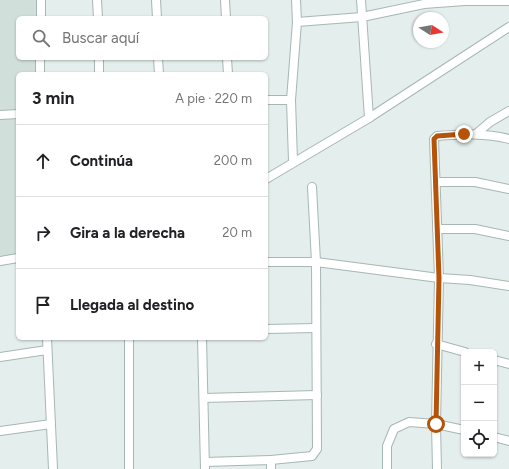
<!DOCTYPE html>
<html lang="es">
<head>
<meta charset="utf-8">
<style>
  body { margin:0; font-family:Figtree,sans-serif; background:#f6f6f6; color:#202124 }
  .controls { position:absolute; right:12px; bottom:12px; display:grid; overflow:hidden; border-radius:6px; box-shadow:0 1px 3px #0004 }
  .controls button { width:36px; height:36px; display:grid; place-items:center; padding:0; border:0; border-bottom:1px solid #e0e0e0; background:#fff; color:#202124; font:20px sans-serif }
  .compass { position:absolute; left:413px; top:12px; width:36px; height:36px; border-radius:50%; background:#fff; box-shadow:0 1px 3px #0004; rotate:101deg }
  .stop { position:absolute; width:12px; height:12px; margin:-9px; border:3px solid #b45309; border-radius:50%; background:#fff }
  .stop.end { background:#b45309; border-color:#fff; box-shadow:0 1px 4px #0008 }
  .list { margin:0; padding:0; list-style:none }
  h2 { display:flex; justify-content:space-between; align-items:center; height:52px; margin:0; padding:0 16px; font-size:17px }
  h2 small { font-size:13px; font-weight:400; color:#757577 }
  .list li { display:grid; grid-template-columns:26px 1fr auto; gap:12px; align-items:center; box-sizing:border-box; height:72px; padding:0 16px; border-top:1px solid #e0e0e0 }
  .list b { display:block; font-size:15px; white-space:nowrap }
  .list em { font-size:13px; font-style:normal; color:#757577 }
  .icon { flex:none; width:22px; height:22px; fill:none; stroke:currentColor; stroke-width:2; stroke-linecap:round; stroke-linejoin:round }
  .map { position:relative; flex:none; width:509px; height:469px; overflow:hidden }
  .search { position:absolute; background:#fff; box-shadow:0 1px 3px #0004; left:16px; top:16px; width:252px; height:44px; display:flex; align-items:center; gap:10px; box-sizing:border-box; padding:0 14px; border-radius:6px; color:#757577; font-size:15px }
  .panel { position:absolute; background:#fff; box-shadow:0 1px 3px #0004; left:16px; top:72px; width:252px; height:268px; border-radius:6px }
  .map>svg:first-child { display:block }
</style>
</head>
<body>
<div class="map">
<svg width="509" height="469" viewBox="0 0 509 469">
  <rect width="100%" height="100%" fill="#e4eeec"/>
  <polygon fill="#d1dfdb" points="0,0 37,0 38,18 18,18 18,58 40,58 40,74 18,74 18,262 0,266"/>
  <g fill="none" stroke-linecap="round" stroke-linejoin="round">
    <defs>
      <g id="street">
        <polyline points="97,0 98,18"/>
        <polyline points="156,0 157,18"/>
        <polyline points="225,0 226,18"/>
        <polyline points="361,0 369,118"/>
        <polyline points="41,18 41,0"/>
        <polyline points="297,22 362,17 424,4 465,1 509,1"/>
        <polyline points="99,58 99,74"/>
        <polyline points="158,58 159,74"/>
        <polyline points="227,58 228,74"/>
        <polyline points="40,74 40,58"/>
        <polyline points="266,100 291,100"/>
        <polyline points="0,115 18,114"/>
        <polyline points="476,134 490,122 509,111"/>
        <polyline points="293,161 291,100 297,22 296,0"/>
        <polyline points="266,179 369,118 509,27"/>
        <polyline points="436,182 475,182 509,189"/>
        <polyline points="437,229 475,229 509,236"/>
        <polyline points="0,261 18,258"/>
        <polyline points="266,262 316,262 439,278 470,280 509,286"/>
        <polyline points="266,329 316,328"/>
        <polyline points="47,338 53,469"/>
        <polyline points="202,338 205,469"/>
        <polyline points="436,344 465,352"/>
        <polyline points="0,357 47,350"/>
        <polyline points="494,360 509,364"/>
        <polyline points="204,398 317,395"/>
        <polyline points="0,431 51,424"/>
        <polyline points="494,437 509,441"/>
        <polyline points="271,460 312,456 317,449 316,262 312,187"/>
        <polyline points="205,462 271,460 271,469"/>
        <polyline points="129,469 129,338"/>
        <polyline points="387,469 387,446 394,429 409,422 436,424 464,430"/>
        <path d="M437,469L436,424L439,278L434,139L437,136C462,134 485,133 509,139"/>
      </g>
    </defs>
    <use href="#street" stroke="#a6b7b5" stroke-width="10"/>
    <use href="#street" stroke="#fff" stroke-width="8"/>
  </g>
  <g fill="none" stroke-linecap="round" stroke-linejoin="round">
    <polyline stroke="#b45309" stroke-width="5" points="436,424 439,278 434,139 437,136 464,134"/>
  </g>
</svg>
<div class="controls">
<button>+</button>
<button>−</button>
<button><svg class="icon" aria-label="locate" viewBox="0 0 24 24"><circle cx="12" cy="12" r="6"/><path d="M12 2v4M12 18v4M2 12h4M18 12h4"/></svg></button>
</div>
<svg class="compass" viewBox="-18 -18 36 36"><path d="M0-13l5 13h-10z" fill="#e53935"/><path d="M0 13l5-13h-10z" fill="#757577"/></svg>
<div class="stop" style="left:436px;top:424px"></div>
<div class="stop end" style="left:464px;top:134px"></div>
<div class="search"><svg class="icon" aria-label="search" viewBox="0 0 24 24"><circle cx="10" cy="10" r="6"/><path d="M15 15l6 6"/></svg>Buscar aquí</div>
<section class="panel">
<h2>3 min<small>A pie · 220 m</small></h2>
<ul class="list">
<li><svg class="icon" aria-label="ahead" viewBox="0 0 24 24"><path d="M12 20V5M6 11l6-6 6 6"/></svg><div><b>Continúa</b></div><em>200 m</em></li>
<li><svg class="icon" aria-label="right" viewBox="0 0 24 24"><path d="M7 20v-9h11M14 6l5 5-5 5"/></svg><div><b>Gira a la derecha</b></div><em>20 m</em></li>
<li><svg class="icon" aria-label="arrive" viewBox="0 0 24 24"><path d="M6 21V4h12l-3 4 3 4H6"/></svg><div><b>Llegada al destino</b></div></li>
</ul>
</section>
</div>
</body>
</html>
